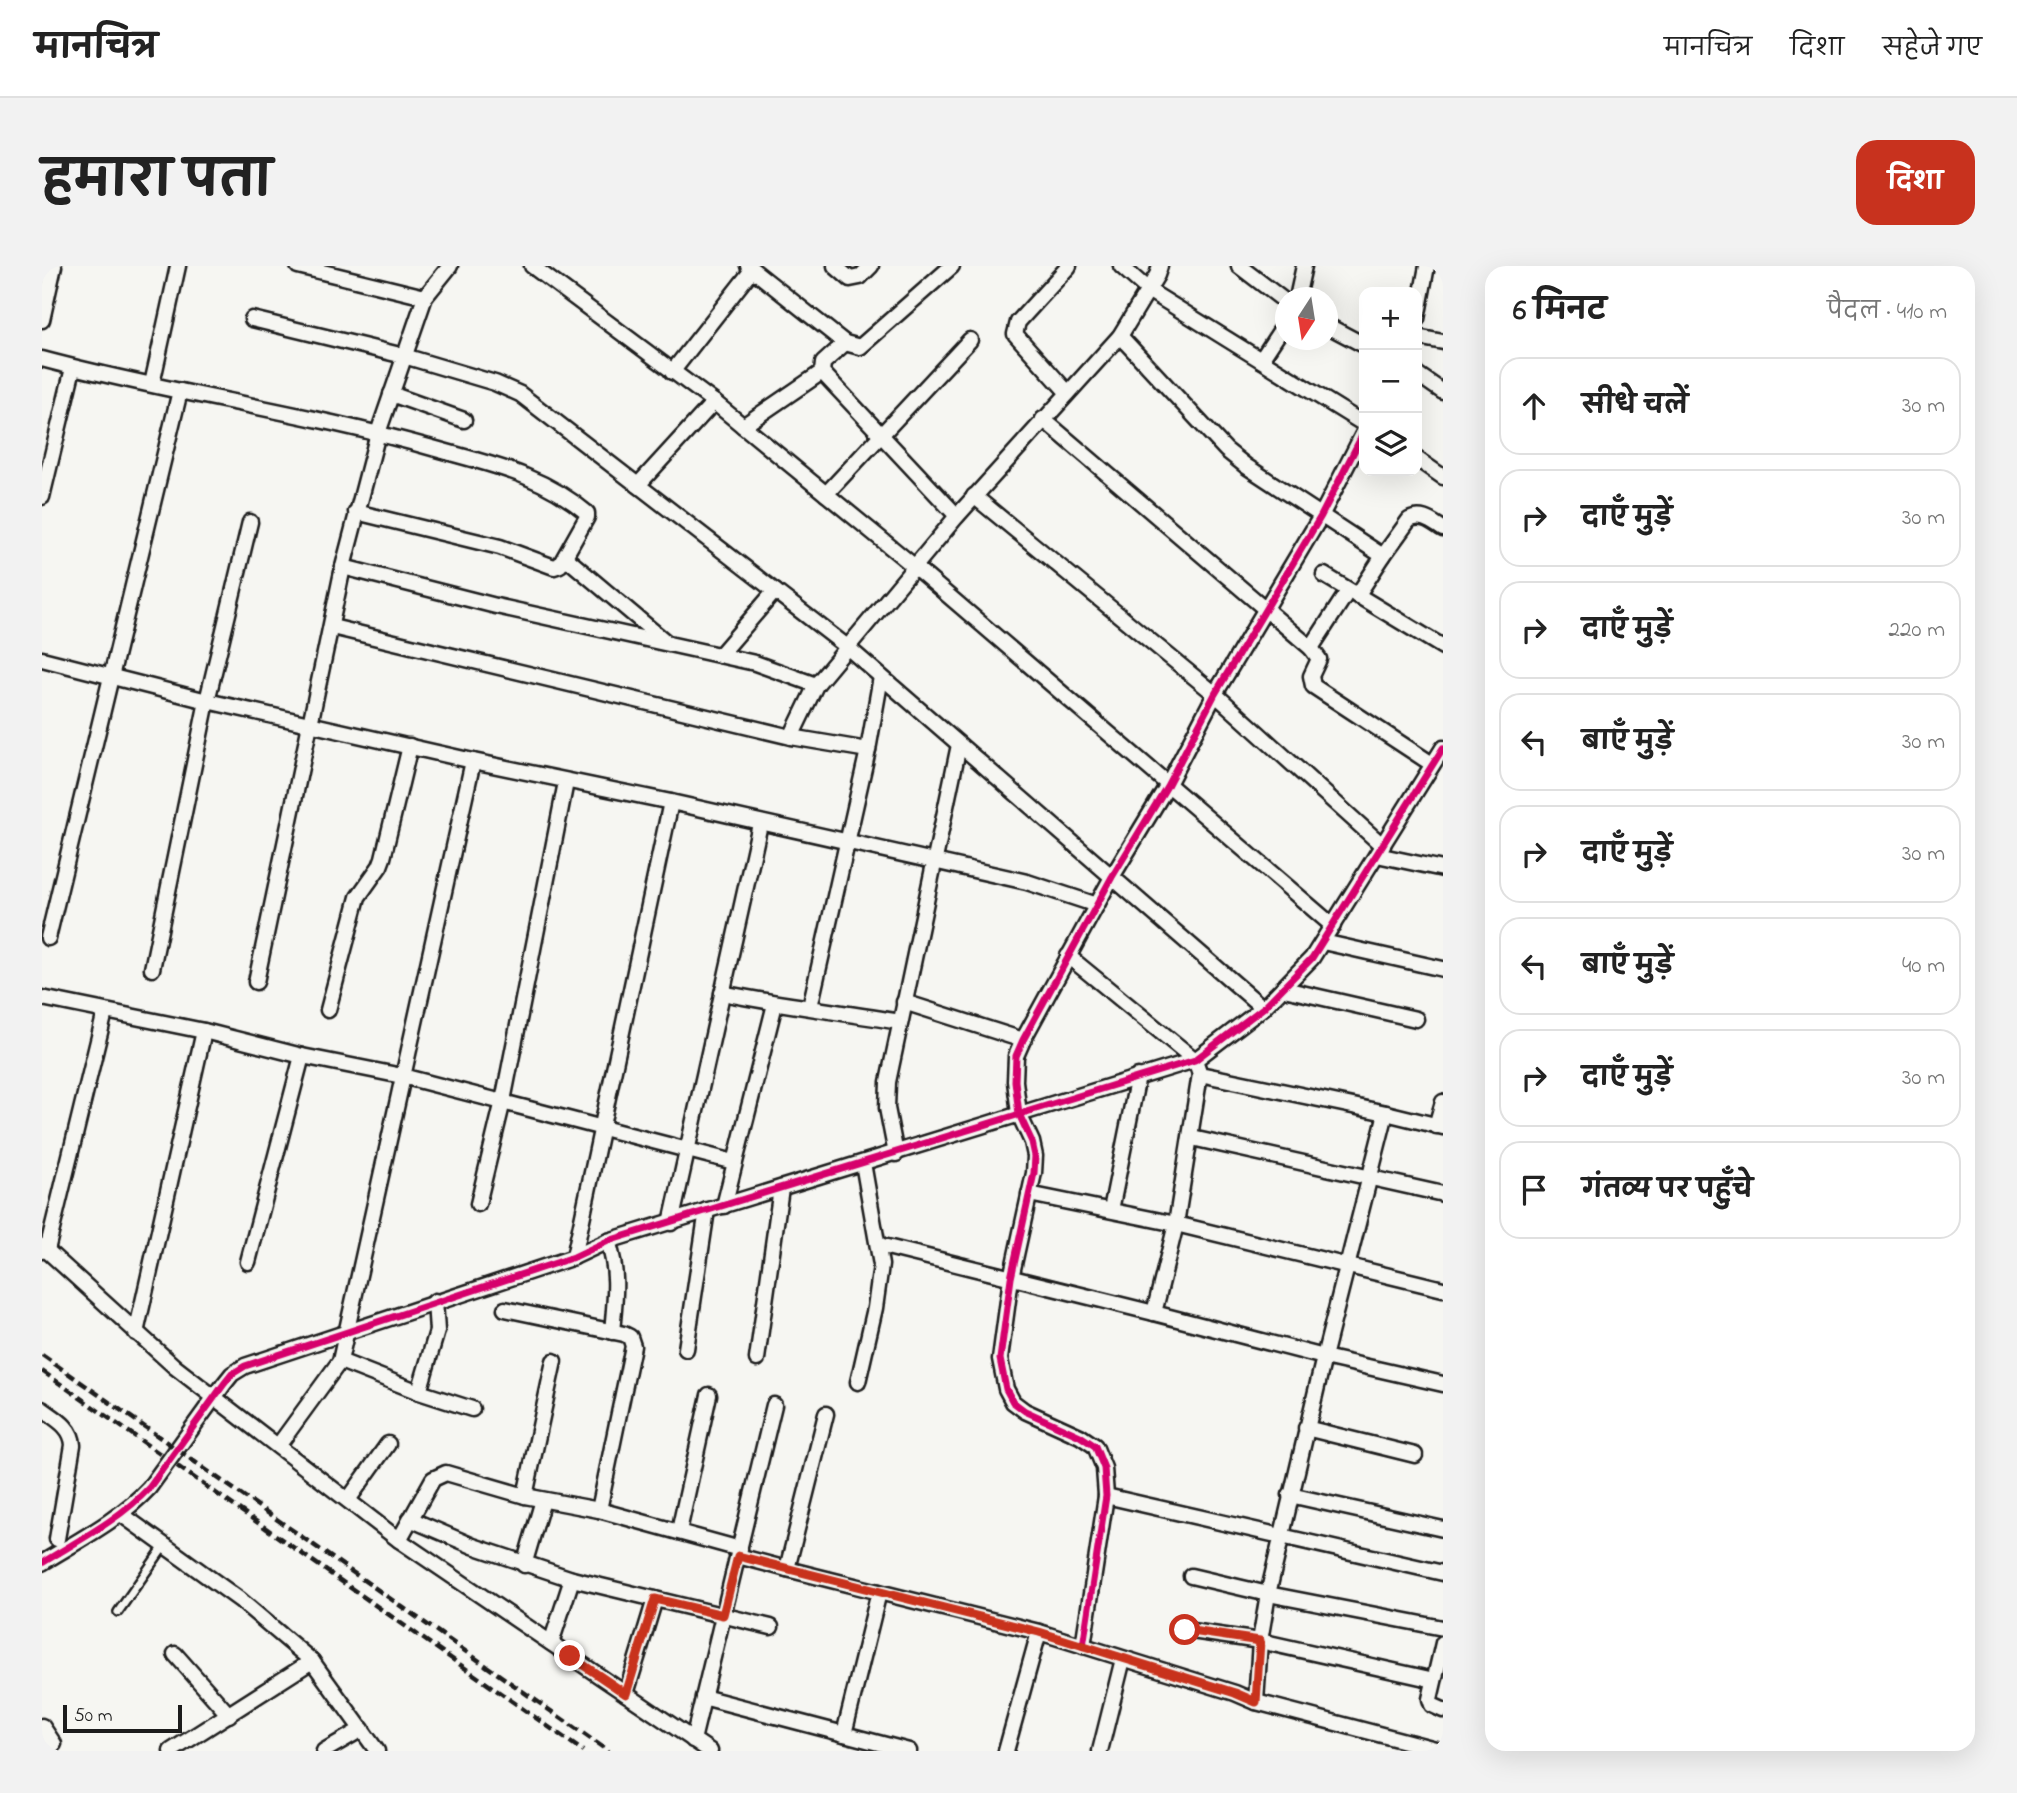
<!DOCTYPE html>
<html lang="hi">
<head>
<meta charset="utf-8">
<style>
  body { margin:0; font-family:"Indie Flower","Playpen Sans Deva",sans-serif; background:#f2f2f2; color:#222 }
  .controls { position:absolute; right:21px; top:21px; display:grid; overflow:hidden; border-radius:14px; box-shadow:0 7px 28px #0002 }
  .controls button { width:63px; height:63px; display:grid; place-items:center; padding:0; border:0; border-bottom:2px solid #e0e0e0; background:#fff; color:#222; font:35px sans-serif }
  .compass { position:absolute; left:1233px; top:21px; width:63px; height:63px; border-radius:50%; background:#fff; box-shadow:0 7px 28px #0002; rotate:192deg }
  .scale { position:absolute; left:21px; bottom:18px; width:119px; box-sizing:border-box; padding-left:7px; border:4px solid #1c1c1c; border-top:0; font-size:19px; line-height:24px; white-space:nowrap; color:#1c1c1c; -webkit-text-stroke:5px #f6f6f2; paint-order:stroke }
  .stop { position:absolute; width:21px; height:21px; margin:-16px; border:5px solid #c8321e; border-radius:50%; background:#fff }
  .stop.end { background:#c8321e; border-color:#fff; box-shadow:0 2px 7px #0008 }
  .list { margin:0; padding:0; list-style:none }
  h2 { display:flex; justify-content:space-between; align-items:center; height:91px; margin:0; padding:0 28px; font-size:30px }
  h2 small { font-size:23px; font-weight:400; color:#767676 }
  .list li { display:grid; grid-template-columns:46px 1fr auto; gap:21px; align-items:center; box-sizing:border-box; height:98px; margin:0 14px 14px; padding:0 14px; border:2px solid #e0e0e0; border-radius:21px }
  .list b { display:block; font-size:26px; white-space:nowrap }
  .list em { font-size:23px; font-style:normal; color:#767676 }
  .icon { flex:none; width:38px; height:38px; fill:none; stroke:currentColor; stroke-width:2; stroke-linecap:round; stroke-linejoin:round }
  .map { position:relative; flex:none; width:1401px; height:1485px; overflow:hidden; border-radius:21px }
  header { display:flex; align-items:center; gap:42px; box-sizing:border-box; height:98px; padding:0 35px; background:#fff; border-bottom:2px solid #e0e0e0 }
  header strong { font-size:33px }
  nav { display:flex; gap:38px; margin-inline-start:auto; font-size:24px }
  .intro { display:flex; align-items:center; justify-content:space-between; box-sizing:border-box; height:168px; padding:0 42px }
  h1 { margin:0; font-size:49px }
  .button { padding:18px 32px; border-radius:21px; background:#c8321e; color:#fff; font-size:24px; font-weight:700 }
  main { display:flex; gap:42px; padding:0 42px }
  aside { flex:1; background:#fff; border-radius:21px; box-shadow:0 7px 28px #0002 }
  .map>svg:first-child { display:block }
</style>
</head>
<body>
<header>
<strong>मानचित्र</strong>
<nav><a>मानचित्र</a><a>दिशा</a><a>सहेजे गए</a></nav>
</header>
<div class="intro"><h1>हमारा पता</h1><a class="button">दिशा</a></div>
<main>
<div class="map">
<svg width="1401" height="1485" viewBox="0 0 1401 1485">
  <rect width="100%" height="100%" fill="#f6f6f2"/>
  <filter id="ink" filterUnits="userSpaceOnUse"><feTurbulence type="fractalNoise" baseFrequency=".0143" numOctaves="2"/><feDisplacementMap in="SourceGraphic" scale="14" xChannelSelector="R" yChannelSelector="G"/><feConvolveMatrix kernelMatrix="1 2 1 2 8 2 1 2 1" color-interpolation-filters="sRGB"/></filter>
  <g filter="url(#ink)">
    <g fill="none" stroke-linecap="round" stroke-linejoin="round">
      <defs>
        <polyline id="lane" points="76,1346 123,1279"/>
        <g id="street">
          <polyline points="256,0 383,31"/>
          <polyline points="490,0 672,136 873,301 1291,660"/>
          <polyline points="706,0 803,77 818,81 910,0"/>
          <polyline points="793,0 808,13 818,11 829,0"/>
          <polyline points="1079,0 1106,24 1322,158"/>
          <polyline points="1197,0 1244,36"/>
          <polyline points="1255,32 1262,0"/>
          <polyline points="210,53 362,90 453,117 478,128 804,380 1221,742"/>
          <polyline points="1375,53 1385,0"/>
          <polyline points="0,54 12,0"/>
          <polyline points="1286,60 1322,79"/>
          <polyline points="1078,70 1184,184 1204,200 1341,290"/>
          <polyline points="1375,71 1401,76"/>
          <polyline points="803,77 781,97 780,106 915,250"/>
          <path d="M0,93C130,128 265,146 394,183C450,199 499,208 545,247V251L518,299L512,301L458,281L314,246"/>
          <polyline points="1219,94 1244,56"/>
          <polyline points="630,106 710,4"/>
          <polyline points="1375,108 1401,126"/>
          <polyline points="110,118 136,0"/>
          <polyline points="1026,127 973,68 976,56 1027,0"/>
          <polyline points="349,128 422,154"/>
          <polyline points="1001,153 1269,382 1277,393 1269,410 1271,420 1390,498"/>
          <polyline points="701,160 780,106"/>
          <polyline points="1375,193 1401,211"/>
          <polyline points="596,219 672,136"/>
          <polyline points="784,228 928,74"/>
          <polyline points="932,230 1173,428 1341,580"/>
          <polyline points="0,231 31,102"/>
          <polyline points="523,291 624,376"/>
          <polyline points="301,301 454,340 713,397 774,419"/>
          <polyline points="1282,309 1401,381"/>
          <path d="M1315,330L1341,290L1367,254C1380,247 1390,256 1401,263"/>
          <polyline points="290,361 749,471 826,484"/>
          <polyline points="1269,382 1306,325"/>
          <polyline points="678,389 733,325"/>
          <polyline points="0,393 165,435 431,495 629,536 985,616 1055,639"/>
          <polyline points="749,471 774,419 915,250 1078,70 1115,9 1118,0"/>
          <polyline points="1335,589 1401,603"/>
          <polyline points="6,672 138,125"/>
          <polyline points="1281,676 1401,703"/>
          <polyline points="1026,690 1153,794 1158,808 1344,847 1401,861"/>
          <polyline points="110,703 165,435 208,256"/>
          <polyline points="214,716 301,301 336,167 383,31 408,0"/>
          <polyline points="1242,723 1374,753"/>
          <path d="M680,727C739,739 799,746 858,756"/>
          <polyline points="0,732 162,765 260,790 360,810 692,896"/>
          <polyline points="862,736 981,774"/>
          <polyline points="768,741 826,484 839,411"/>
          <polyline points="286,744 316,631 338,600 341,592 368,480"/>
          <polyline points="1158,808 1134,958 1112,1047 1282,1091 1226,1328 1218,1375 1214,1436"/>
          <polyline points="1344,847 1282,1091 1401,1118"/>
          <polyline points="1394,860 1401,836"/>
          <polyline points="1150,872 1401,928"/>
          <polyline points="854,888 845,842 846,816 917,479"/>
          <polyline points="987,928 1134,958 1401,1023"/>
          <polyline points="436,938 461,835 524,516"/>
          <polyline points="682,940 733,738"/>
          <polyline points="1069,944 1096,810"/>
          <polyline points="629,957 718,558"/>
          <path d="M566,975C577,1008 573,1032 570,1066"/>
          <polyline points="837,979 1112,1047"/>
          <polyline points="0,980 133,1101 357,1274 668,1485"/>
          <polyline points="0,985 5,984 63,746"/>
          <polyline points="532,991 629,536"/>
          <polyline points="206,996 260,790"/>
          <polyline points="463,1043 582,1068 588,1071 591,1080 557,1244"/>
          <polyline points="94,1067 162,765"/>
          <polyline points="644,1083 665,944"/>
          <polyline points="715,1093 739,922"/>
          <polyline points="298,1095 377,1126 430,1143"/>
          <polyline points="816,1116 833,1042 839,999 821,897"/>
          <polyline points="377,1126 395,1065 393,1035"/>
          <path d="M0,1143C14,1153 30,1161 31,1179L15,1273"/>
          <polyline points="1264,1162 1373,1189"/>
          <polyline points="236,1180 298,1095 431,495"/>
          <polyline points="1248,1229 1401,1263"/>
          <polyline points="483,1230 512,1095"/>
          <polyline points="1064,1230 1401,1307"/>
          <polyline points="306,1234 346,1178"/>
          <polyline points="79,1248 198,1334 270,1395 335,1485"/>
          <polyline points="368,1253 431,1280 530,1313 729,1361"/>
          <polyline points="637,1265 667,1129"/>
          <polyline points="357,1274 391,1213 404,1207 483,1230 557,1244 698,1283"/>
          <polyline points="696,1290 745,1303 784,1148"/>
          <path d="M0,1297C37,1274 77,1254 107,1222L182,1118L190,1108L203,1100L532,991L566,975L1153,794L1221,742L1270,692L1401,482"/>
          <polyline points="482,1299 501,1234"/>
          <polyline points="745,1303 997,1366 1193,1427 1214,1436 1401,1485"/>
          <polyline points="1149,1310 1226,1328 1401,1362"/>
          <polyline points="1143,1364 1218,1375 1392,1414"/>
          <polyline points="509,1377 530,1313"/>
          <polyline points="1401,1377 1388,1433 1390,1439 1401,1444"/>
          <polyline points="1041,1380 1064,1230 1062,1202 1053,1180 1038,1170 983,1145 971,1136 964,1123 958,1093 969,1012 992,907 993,890 990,876 977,848 973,815 974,790 981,774 1070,611 1125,520 1173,428 1279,250 1322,166"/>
          <polyline points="133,1388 187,1449"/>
          <polyline points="584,1428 613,1333"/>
          <polyline points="661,1431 867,1485"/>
          <polyline points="0,1460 12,1478"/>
          <polyline points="802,1468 837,1326"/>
          <polyline points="651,1474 732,1139"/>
          <polyline points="129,1485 270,1395"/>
          <polyline points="282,1485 320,1463"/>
          <polyline points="964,1485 997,1366"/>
          <polyline points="1058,1485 1081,1393"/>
        </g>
      </defs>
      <use href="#lane" stroke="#1c1c1c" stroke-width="12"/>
      <use href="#street" stroke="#1c1c1c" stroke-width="19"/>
      <use href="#lane" stroke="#f6f6f2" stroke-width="7"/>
      <use href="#street" stroke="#f6f6f2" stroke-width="14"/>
      <g stroke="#1c1c1c" stroke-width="4.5" stroke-dasharray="10 5" stroke-linecap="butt">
        <polyline points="0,1089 566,1485"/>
        <polyline points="0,1105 541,1485"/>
      </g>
      <defs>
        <g id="cycleway">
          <path d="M0,1297C37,1274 77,1254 107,1222L182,1118L190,1108L203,1100L532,991L566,975L1153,794L1221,742L1270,692L1401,482"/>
          <polyline points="1041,1380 1064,1230 1062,1202 1053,1180 1038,1170 983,1145 971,1136 964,1123 958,1093 969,1012 992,907 993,890 990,876 977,848 973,815 974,790 981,774 1070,611 1125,520 1173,428 1279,250 1322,166"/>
        </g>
      </defs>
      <use href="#cycleway" stroke="#f6f6f2" stroke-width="11"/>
      <use href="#cycleway" stroke="#d6006c" stroke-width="7"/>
    </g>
  </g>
  <g fill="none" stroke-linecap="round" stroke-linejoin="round" filter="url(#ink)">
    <polyline stroke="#c8321e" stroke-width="9" points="528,1390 584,1428 613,1333 681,1349 696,1290 997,1366 1193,1427 1214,1436 1218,1375 1143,1364"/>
  </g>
</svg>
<div class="controls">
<button>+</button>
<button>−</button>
<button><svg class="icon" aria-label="layers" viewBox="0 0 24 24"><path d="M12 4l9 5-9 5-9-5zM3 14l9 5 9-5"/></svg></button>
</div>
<svg class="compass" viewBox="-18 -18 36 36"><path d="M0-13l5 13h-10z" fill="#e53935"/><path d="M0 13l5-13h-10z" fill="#767676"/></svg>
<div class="scale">50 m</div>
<div class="stop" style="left:1143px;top:1364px"></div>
<div class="stop end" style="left:528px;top:1390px"></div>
</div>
<aside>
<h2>6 मिनट<small>पैदल · 410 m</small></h2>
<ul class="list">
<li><svg class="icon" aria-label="ahead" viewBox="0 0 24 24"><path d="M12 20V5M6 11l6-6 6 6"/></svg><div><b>सीधे चलें</b></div><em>30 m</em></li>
<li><svg class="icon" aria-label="right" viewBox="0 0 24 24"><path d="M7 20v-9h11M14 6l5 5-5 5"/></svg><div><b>दाएँ मुड़ें</b></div><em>30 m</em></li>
<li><svg class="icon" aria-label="right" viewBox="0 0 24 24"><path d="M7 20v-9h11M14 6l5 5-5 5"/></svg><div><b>दाएँ मुड़ें</b></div><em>220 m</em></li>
<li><svg class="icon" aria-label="left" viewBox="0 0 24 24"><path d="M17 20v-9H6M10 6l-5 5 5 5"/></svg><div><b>बाएँ मुड़ें</b></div><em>30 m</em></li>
<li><svg class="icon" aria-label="right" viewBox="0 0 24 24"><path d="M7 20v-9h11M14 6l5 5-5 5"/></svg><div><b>दाएँ मुड़ें</b></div><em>30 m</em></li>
<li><svg class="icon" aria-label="left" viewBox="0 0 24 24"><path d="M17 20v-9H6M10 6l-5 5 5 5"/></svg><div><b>बाएँ मुड़ें</b></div><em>40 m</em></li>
<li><svg class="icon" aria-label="right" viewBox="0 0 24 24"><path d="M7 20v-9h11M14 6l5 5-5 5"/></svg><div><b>दाएँ मुड़ें</b></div><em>30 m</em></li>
<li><svg class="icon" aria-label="arrive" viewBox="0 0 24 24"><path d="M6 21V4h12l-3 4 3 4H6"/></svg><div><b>गंतव्य पर पहुँचे</b></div></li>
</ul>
</aside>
</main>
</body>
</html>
